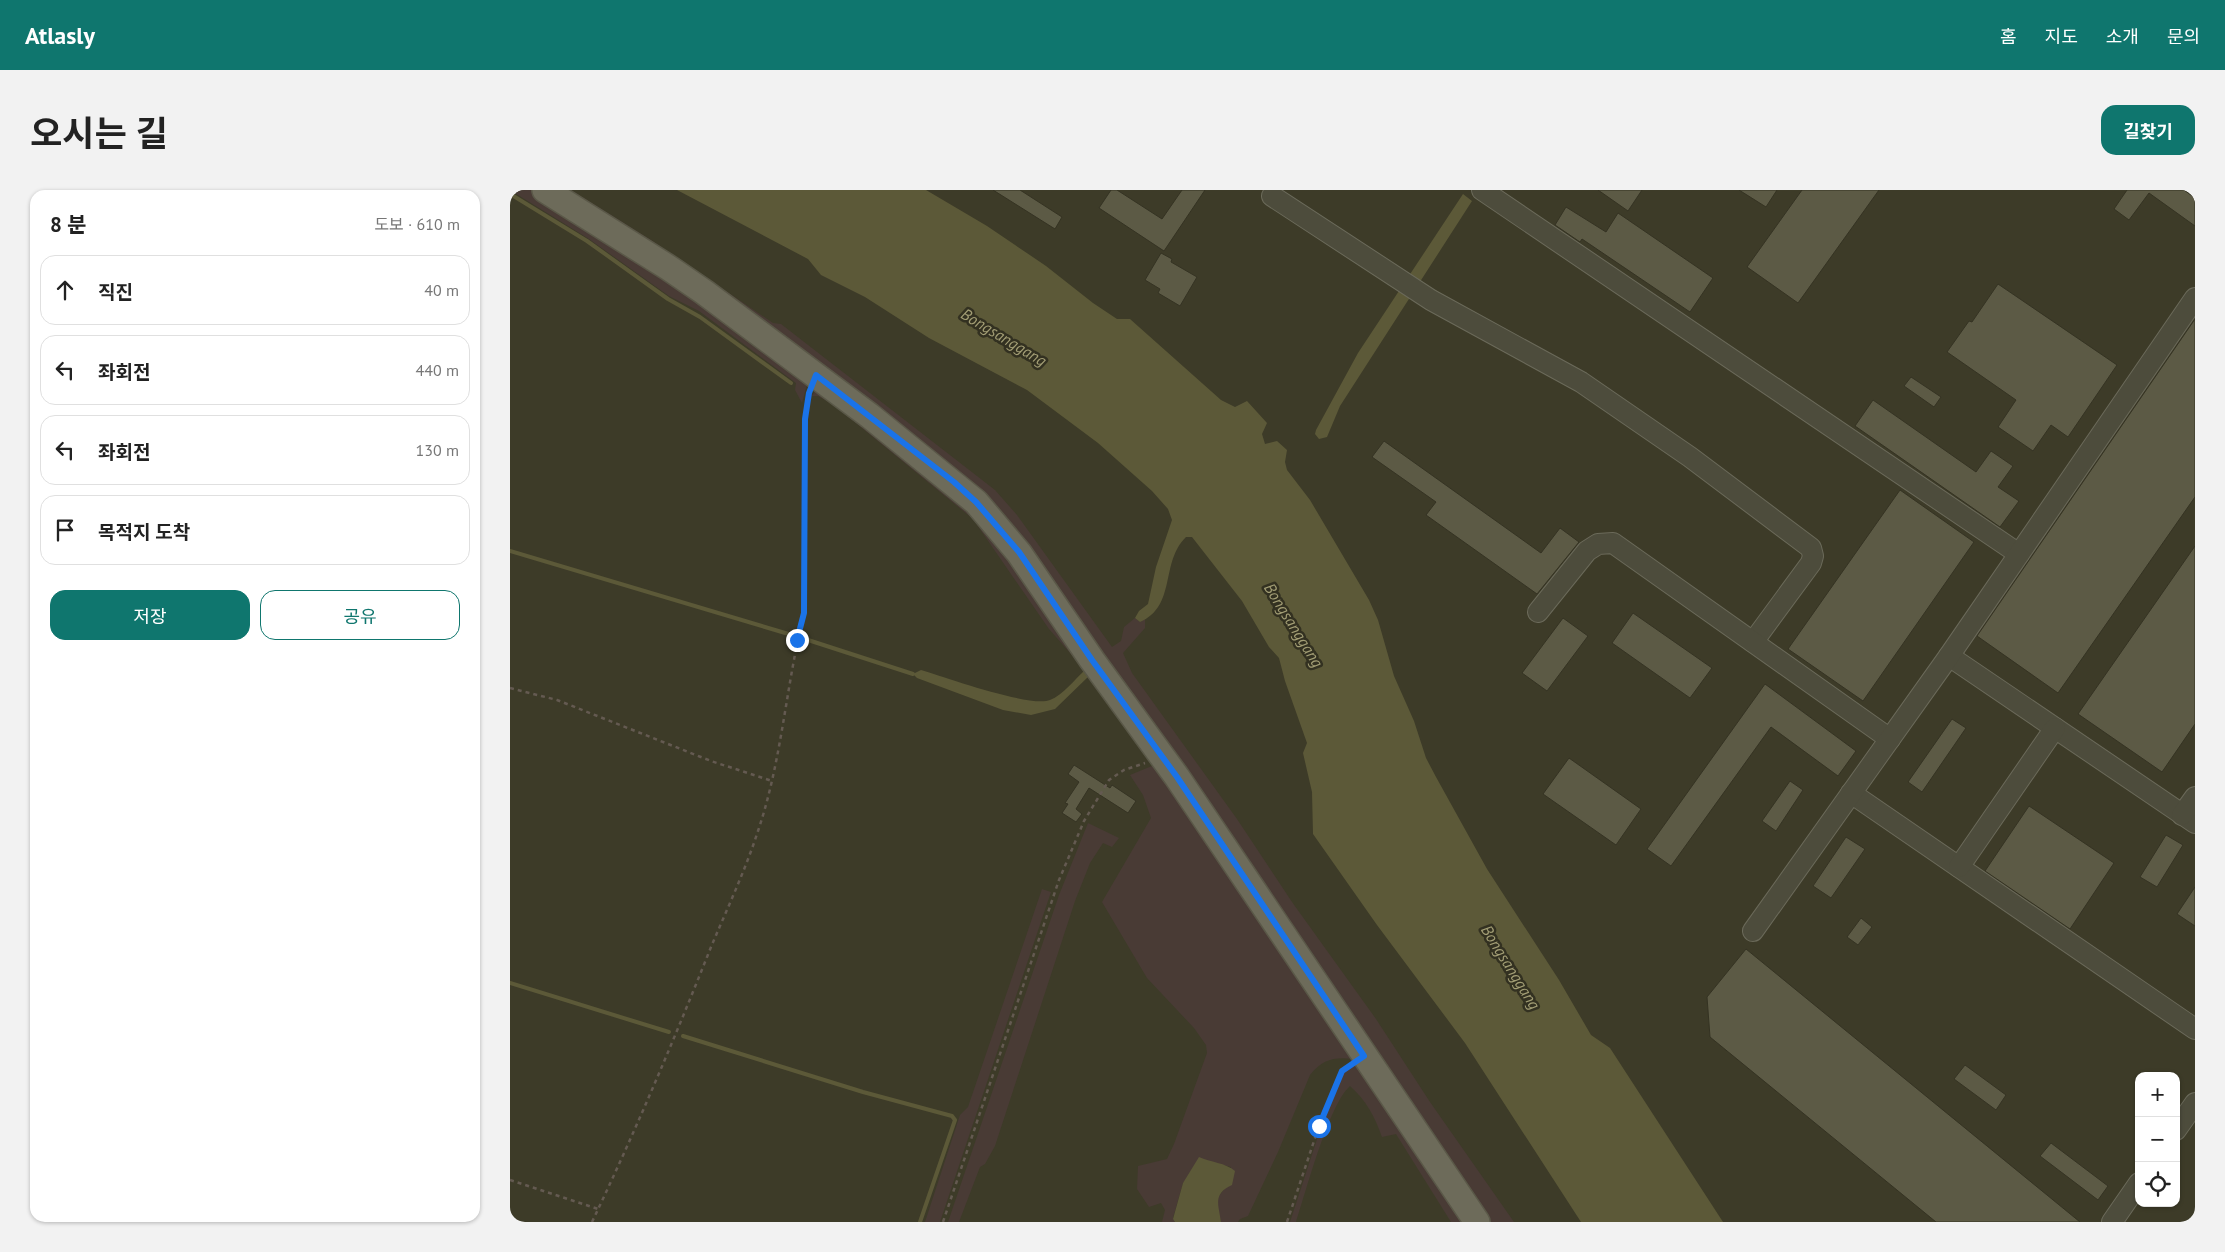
<!DOCTYPE html>
<html lang="ko">
<head>
<meta charset="utf-8">
<style>
  body { margin:0; font-family:"PT Sans","Noto Sans KR",sans-serif; background:#f2f2f2; color:#222 }
  .controls { position:absolute; right:15px; bottom:15px; display:grid; overflow:hidden; border-radius:10px; box-shadow:0 1px 4px #0004 }
  .controls button { width:45px; height:45px; display:grid; place-items:center; padding:0; border:0; border-bottom:1px solid #e0e0e0; background:#fff; color:#222; font:25px sans-serif }
  .stop { position:absolute; width:15px; height:15px; margin:-11px; border:4px solid #1a73e8; border-radius:50%; background:#fff }
  .stop.end { background:#1a73e8; border-color:#fff; box-shadow:0 1px 5px #0008 }
  .list { margin:0; padding:0; list-style:none }
  h2 { display:flex; justify-content:space-between; align-items:center; height:65px; margin:0; padding:0 20px; font-size:21px }
  h2 small { font-size:16px; font-weight:400; color:#767676 }
  .list li { display:grid; grid-template-columns:32px 1fr auto; gap:15px; align-items:center; box-sizing:border-box; height:70px; margin:0 10px 10px; padding:0 10px; border:1px solid #e0e0e0; border-radius:15px }
  .list b { display:block; font-size:19px; white-space:nowrap }
  .list em { font-size:16px; font-style:normal; color:#767676 }
  .actions { display:flex; gap:10px; padding:15px 20px }
  .actions a { flex:1; padding:11px 0; border:1px solid #0f766e; border-radius:15px; text-align:center; font-size:18px; color:#0f766e }
  .actions .main { background:#0f766e; color:#fff }
  .icon { flex:none; width:28px; height:28px; fill:none; stroke:currentColor; stroke-width:2; stroke-linecap:round; stroke-linejoin:round }
  .map { position:relative; flex:none; width:1685px; height:1032px; overflow:hidden; border-radius:15px }
  header { display:flex; align-items:center; gap:30px; box-sizing:border-box; height:70px; padding:0 25px; background:#0f766e; color:#fff }
  header strong { font-size:24px }
  nav { display:flex; gap:28px; margin-inline-start:auto; font-size:18px }
  .intro { display:flex; align-items:center; justify-content:space-between; box-sizing:border-box; height:120px; padding:0 30px }
  h1 { margin:0; font-size:35px }
  .button { padding:12px 22px; border-radius:15px; background:#0f766e; color:#fff; font-size:18px; font-weight:700 }
  main { display:flex; gap:30px; padding:0 30px }
  aside { flex:1; background:#fff; border-radius:15px; box-shadow:0 1px 4px #0004 }
  .map>svg:first-child { display:block }
</style>
</head>
<body>
<header>
<strong>Atlasly</strong>
<nav><a>홈</a><a>지도</a><a>소개</a><a>문의</a></nav>
</header>
<div class="intro"><h1>오시는 길</h1><a class="button">길찾기</a></div>
<main>
<aside>
<h2>8 분<small>도보 · 610 m</small></h2>
<ul class="list">
<li><svg class="icon" aria-label="ahead" viewBox="0 0 24 24"><path d="M12 20V5M6 11l6-6 6 6"/></svg><div><b>직진</b></div><em>40 m</em></li>
<li><svg class="icon" aria-label="left" viewBox="0 0 24 24"><path d="M17 20v-9H6M10 6l-5 5 5 5"/></svg><div><b>좌회전</b></div><em>440 m</em></li>
<li><svg class="icon" aria-label="left" viewBox="0 0 24 24"><path d="M17 20v-9H6M10 6l-5 5 5 5"/></svg><div><b>좌회전</b></div><em>130 m</em></li>
<li><svg class="icon" aria-label="arrive" viewBox="0 0 24 24"><path d="M6 21V4h12l-3 4 3 4H6"/></svg><div><b>목적지 도착</b></div></li>
</ul>
<div class="actions"><a class="main">저장</a><a>공유</a></div>
</aside>
<div class="map">
<svg width="1685" height="1032" viewBox="0 0 1685 1032">
  <rect width="100%" height="100%" fill="#3d3b28"/>
  <g fill="#493b35">
    <polygon points="0,0 22,0 89,39 299,187 292,213 285,200 286,193 189,121 159,106 79,49"/>
    <polygon points="46,0 61,0 141,50 263,133 271,134 485,300 507,325 602,457 611,451 614,437 625,428 630,432 635,429 635,438 613,463 622,483 727,629 782,712 866,829 920,912 1004,1032 975,1032 514,359"/>
    <polygon points="308,196 468,320 575,480 539,439 463,329 324,215 308,206 302,206"/>
    <path d="M649,573L843,869C824,867 813,869 800,885L768,962L738,1026L730,1029L728,1032H711L707,1017L708,1007L715,998L721,977L700,972L673,993L663,1028L665,1032H652L655,1020L651,1013L639,1017L627,999L628,976L657,969L664,954L697,863L696,855L684,838L637,788L592,712L641,628L633,605L620,585Z"/>
    <polygon points="578,633 609,648 602,657 593,653 580,673 565,711 485,956 475,974 470,977 449,1032 438,1032 549,705"/>
    <polygon points="532,699 541,702 430,1032 415,1032 450,925 458,917"/>
    <path d="M846,874L961,1032H941L886,944L872,947C865,927 856,910 840,896C819,914 796,1002 786,1032H780L811,937L830,890L834,882Z"/>
  </g>
  <g fill="#5c5938">
    <path d="M167,0H416L477,36L536,76L583,113L607,129H620L711,210L725,217L737,211L757,233L752,244L755,254L767,251L777,260L775,272L777,280L800,310L859,410L868,430L884,486L904,531L916,568L926,587L977,679L1049,790L1081,845L1100,858L1213,1032H1071L955,853L867,735L803,644L802,602L793,563L797,553L775,491L769,468L759,457L732,411L682,347H676C650,372 667,416 630,432L625,428L629,421L638,414L646,377L662,330L658,319L642,301L588,253L517,200L419,148L355,107L311,85L298,69Z"/>
    <polygon points="953,4 962,11 830,216 817,247 809,249 805,244 806,240 848,163"/>
    <path d="M411,480C434,487 521,518 540,510C553,505 565,489 575,480L580,485L545,519L521,525L493,520L407,488L403,484Z"/>
    <path d="M689,967C700,972 716,973 725,981L722,995C702,1004 709,1015 711,1032H665L663,1029L673,993Z"/>
  </g>
  <g fill="none" stroke-linecap="round" stroke-linejoin="round">
    <g stroke="#5c5938" stroke-width="4">
      <polyline points="0,4 77,51 158,109 190,127 281,193"/>
      <polyline points="0,361 282,445"/>
      <polyline points="295,449 403,484"/>
      <polyline points="0,793 159,842"/>
      <polyline points="173,846 353,902 442,926 445,930 410,1032"/>
    </g>
  </g>
  <g fill="#5c5a45" stroke="#353323">
    <polygon points="483,0 510,0 552,27 545,39"/>
    <polygon points="601,0 607,0 652,29 672,0 695,0 654,61 589,18"/>
    <polygon points="1088,0 1132,0 1118,21"/>
    <polygon points="1229,0 1267,0 1256,17"/>
    <polygon points="1292,0 1369,0 1288,113 1237,77"/>
    <polygon points="1617,0 1674,0 1685,8 1685,36 1639,3 1619,30 1604,19"/>
    <polygon points="1056,17 1096,42 1108,23 1203,88 1180,122 1072,49 1070,52 1045,35"/>
    <polygon points="651,63 662,69 661,72 687,87 670,116 648,103 650,99 635,90"/>
    <polygon points="1488,94 1607,175 1558,247 1541,235 1523,261 1488,237 1506,210 1437,162 1459,131 1462,132"/>
    <polygon points="1685,129 1685,307 1548,503 1467,446"/>
    <polygon points="1401,187 1431,207 1424,217 1394,196"/>
    <polygon points="1363,210 1466,282 1481,261 1503,276 1488,297 1509,311 1490,337 1345,236"/>
    <polygon points="874,251 1031,363 1050,338 1069,352 1027,404 916,325 926,312 862,267"/>
    <polygon points="1390,300 1464,352 1353,511 1278,459"/>
    <polygon points="1685,356 1685,534 1652,582 1568,524"/>
    <polygon points="1123,423 1202,478 1180,508 1102,453"/>
    <polygon points="1053,428 1078,446 1037,501 1012,483"/>
    <polygon points="1255,494 1346,561 1328,586 1261,537 1161,676 1137,659"/>
    <polygon points="1442,529 1456,538 1412,602 1398,592"/>
    <polygon points="1059,568 1131,619 1106,655 1033,604"/>
    <polygon points="564,575 600,598 602,595 626,611 618,623 579,598 566,619 572,624 566,632 552,623 558,614 555,613 569,592 558,584"/>
    <polygon points="1280,591 1293,600 1266,641 1252,631"/>
    <polygon points="1519,616 1604,673 1560,739 1475,681"/>
    <polygon points="1656,645 1673,655 1647,697 1630,687"/>
    <polygon points="1336,647 1355,659 1321,708 1303,696"/>
    <polygon points="1685,697 1685,736 1667,724"/>
    <polygon points="1351,728 1362,737 1348,755 1337,747"/>
    <polygon points="1236,759 1570,1032 1426,1032 1200,847 1197,807"/>
    <polygon points="1455,875 1496,905 1486,920 1444,889"/>
    <polygon points="1541,953 1598,996 1588,1010 1530,966"/>
  </g>
  <g fill="none" stroke-linecap="round" stroke-linejoin="round">
    <defs>
      <g id="minor">
        <polyline points="972,0 1509,364"/>
        <polyline points="762,6 921,110 1071,192 1180,267 1301,358 1303,366 1301,373 1243,452"/>
        <polyline points="1028,422 1077,361 1088,354 1103,353 1380,549"/>
        <polyline points="1439,466 1685,633"/>
        <polyline points="1341,603 1685,839"/>
        <polyline points="1672,625 1685,607"/>
        <polyline points="1449,677 1545,538"/>
        <polyline points="1243,741 1439,466 1685,108"/>
        <polyline points="1666,940 1685,913"/>
        <polyline points="1602,1032 1629,993"/>
      </g>
      <polyline id="major" points="35,0 159,78 194,102 360,226 466,312 509,363 582,470 667,587 967,1032"/>
    </defs>
    <use href="#minor" stroke="#6b6a5a" stroke-width="22"/>
    <use href="#major" stroke="#5a5848" stroke-width="28"/>
    <g stroke="#645a51" stroke-width="2.5" stroke-dasharray="4 4" stroke-linecap="butt">
      <polyline points="0,498 47,510 201,571 262,591"/>
      <polyline points="0,990 88,1019"/>
      <path d="M82,1032C125,942 164,850 201,757C217,719 235,681 248,641C272,570 276,495 294,423L295,229L299,203"/>
      <polyline points="433,1032 549,690 574,631 599,590 614,580 635,573"/>
      <polyline points="777,1032 809,936 827,889 840,874"/>
    </g>
    <use href="#minor" stroke="#4d4c3c" stroke-width="20"/>
    <use href="#major" stroke="#6d6b5a" stroke-width="25"/>
  </g>
  <g fill="none" stroke-linecap="round" stroke-linejoin="round">
    <polyline stroke="#1a73e8" stroke-width="6" points="287,450 294,423 295,229 299,203 306,185 444,292 466,312 509,362 582,470 667,587 854,866 832,881 809,936"/>
  </g>
  <g text-anchor="middle" dominant-baseline="central" stroke-width="5" stroke-linejoin="round" paint-order="stroke">
    <g font-size="16" font-style="italic" fill="#a39e75" stroke="#333121">
      <text transform="translate(494 147) rotate(31)">Bongsanggang</text>
      <text transform="translate(784 435) rotate(58)">Bongsanggang</text>
      <text transform="translate(1001 777) rotate(58)">Bongsanggang</text>
    </g>
  </g>
</svg>
<div class="controls">
<button>+</button>
<button>−</button>
<button><svg class="icon" aria-label="locate" viewBox="0 0 24 24"><circle cx="12" cy="12" r="6"/><path d="M12 2v4M12 18v4M2 12h4M18 12h4"/></svg></button>
</div>
<div class="stop" style="left:809px;top:936px"></div>
<div class="stop end" style="left:287px;top:450px"></div>
</div>
</main>
</body>
</html>
